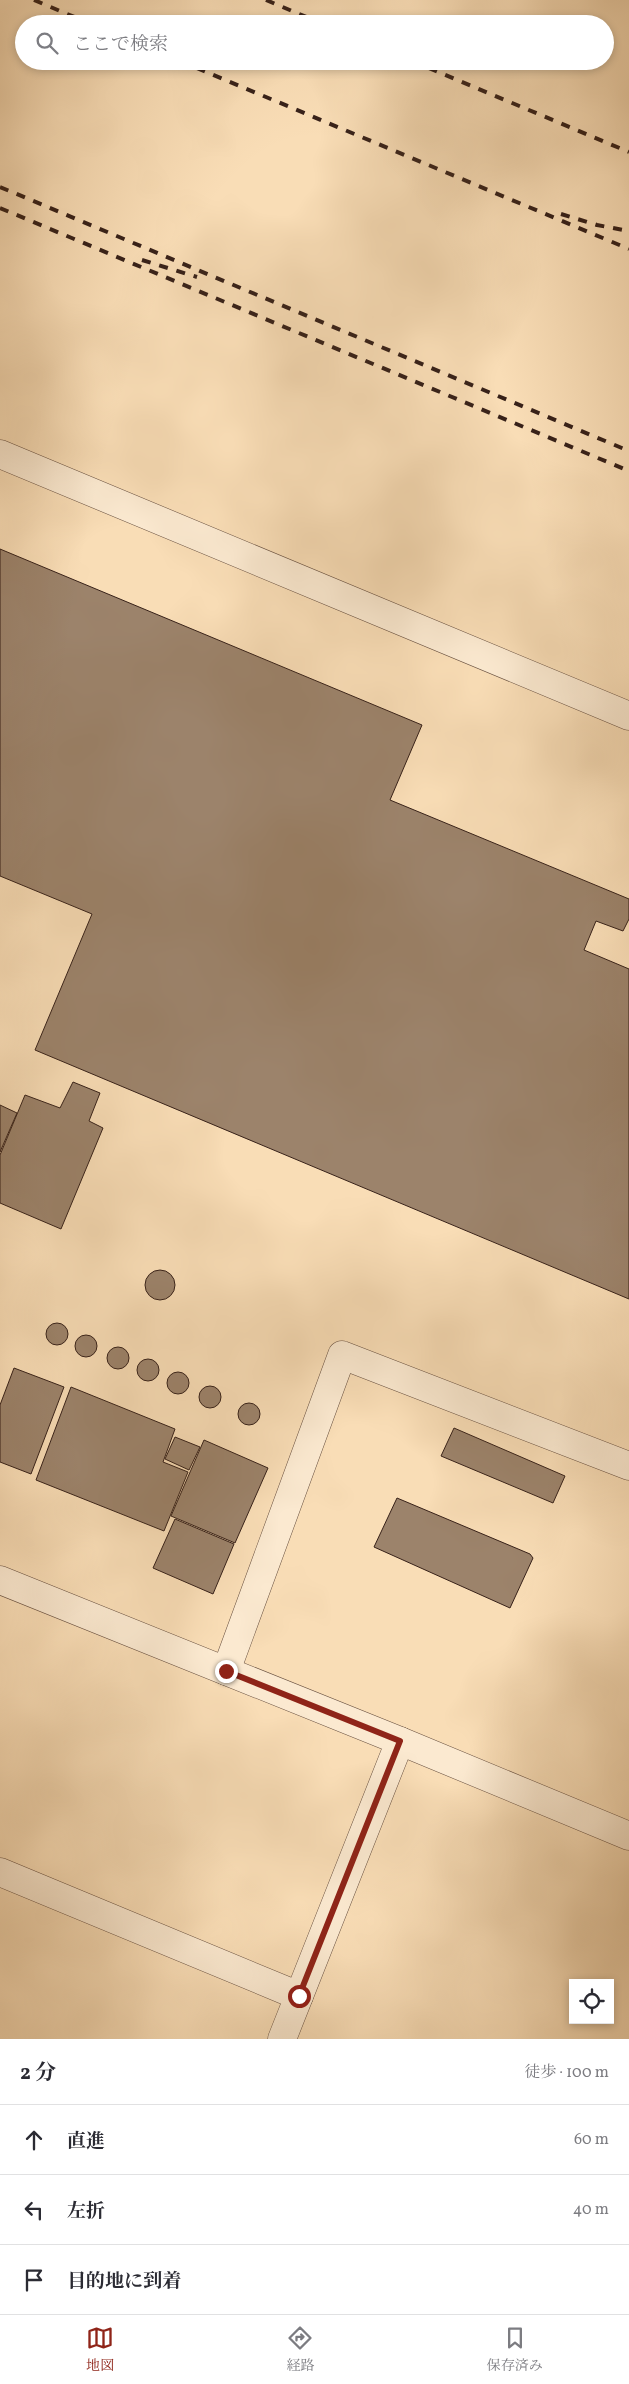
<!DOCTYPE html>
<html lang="ja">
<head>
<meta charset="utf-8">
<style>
  body { margin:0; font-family:Vollkorn,"Noto Serif JP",serif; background:#f7f7f7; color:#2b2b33 }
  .controls { position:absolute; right:15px; bottom:15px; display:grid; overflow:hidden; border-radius:0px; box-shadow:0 2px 8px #0003 }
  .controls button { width:45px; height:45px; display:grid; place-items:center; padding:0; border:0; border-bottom:1px solid #e1e1e2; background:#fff; color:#2b2b33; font:25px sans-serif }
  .stop { position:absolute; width:15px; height:15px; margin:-11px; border:4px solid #8f2418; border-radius:50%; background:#fff }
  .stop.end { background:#8f2418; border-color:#fff; box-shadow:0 1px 5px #0008 }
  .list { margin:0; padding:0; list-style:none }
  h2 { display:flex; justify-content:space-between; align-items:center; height:65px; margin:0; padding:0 20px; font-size:21px }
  h2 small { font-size:16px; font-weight:400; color:#7c7c81 }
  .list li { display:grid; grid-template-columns:32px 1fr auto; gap:15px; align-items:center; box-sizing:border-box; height:70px; padding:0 20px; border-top:1px solid #e1e1e2 }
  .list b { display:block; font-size:19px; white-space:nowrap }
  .list em { font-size:16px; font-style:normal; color:#7c7c81 }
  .icon { flex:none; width:28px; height:28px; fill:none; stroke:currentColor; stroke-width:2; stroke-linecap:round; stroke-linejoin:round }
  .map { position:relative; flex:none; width:629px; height:2039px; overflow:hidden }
  .search { position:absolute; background:#fff; box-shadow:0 2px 8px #0003; left:15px; right:15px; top:15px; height:55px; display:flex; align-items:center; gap:12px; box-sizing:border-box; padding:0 18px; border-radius:28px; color:#7c7c81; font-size:19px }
  .sheet { height:275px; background:#fff }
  nav { display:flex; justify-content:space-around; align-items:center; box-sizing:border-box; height:70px; border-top:1px solid #e1e1e2; background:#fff; font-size:14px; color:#7c7c81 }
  nav a { display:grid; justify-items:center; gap:2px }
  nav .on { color:#8f2418 }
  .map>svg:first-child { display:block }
</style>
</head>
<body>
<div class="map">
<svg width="629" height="2039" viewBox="0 0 629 2039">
  <rect width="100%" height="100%" fill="#f9ddb6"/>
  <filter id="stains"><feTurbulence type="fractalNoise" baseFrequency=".004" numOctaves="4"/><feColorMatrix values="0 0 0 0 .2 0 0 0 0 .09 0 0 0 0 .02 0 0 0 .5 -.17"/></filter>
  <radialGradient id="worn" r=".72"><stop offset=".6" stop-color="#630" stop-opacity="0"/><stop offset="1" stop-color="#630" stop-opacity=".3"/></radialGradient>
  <g fill="#9c836b" stroke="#372119">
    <polygon points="0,549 422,725 390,800 629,899 629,919 623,931 596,921 584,950 629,969 629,1299 35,1050 92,914 0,876"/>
    <polygon points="73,1082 100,1093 89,1121 103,1128 61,1229 0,1203 0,1155 25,1095 60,1108"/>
    <polygon points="0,1105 17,1113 0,1152"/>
    <circle cx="160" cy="1285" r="15"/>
    <circle cx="57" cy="1334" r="11"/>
    <circle cx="86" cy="1346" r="11"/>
    <circle cx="118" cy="1358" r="11"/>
    <circle cx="148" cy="1370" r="11"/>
    <polygon points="14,1368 64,1387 31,1474 0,1462 0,1405"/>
    <circle cx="178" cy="1383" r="11"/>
    <circle cx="210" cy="1397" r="11"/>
    <polygon points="71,1387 175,1429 163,1462 188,1472 164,1531 36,1480"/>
    <circle cx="249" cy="1414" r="11"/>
    <polygon points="454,1428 565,1476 553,1503 441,1456"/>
    <polygon points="175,1437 200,1447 189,1470 165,1459"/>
    <polygon points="204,1440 268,1468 235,1543 171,1516"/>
    <polygon points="397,1498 530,1554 533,1558 510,1608 374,1547"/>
    <polygon points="175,1519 234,1544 213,1594 153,1568"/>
  </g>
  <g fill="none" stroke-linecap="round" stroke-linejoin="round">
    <defs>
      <g id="minor">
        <polyline points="0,454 629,716"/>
        <polyline points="0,1580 400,1741 629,1836"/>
        <polyline points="226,1671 342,1355 629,1466"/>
        <polyline points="0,1872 299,1996"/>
        <polyline points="282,2039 400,1741"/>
      </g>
    </defs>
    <use href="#minor" stroke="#685040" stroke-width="29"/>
    <use href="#minor" stroke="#fbe9d0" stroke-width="28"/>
    <g stroke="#372119" stroke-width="4" stroke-dasharray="9 9" stroke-linecap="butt">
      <polyline points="34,0 91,24"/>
      <polyline points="266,0 323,24"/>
      <polyline points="180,61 629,249"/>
      <polyline points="412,61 629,152"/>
      <polyline points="0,187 629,451"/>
      <polyline points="0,208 629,471"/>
      <polyline points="561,214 597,225 629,231"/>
      <polyline points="142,260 197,277"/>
    </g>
  </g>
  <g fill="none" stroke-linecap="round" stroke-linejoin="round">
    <polyline stroke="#8f2418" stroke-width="6" points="226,1671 400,1741 299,1996"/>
  </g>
  <rect width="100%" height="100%" filter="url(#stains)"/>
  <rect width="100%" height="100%" fill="url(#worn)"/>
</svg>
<div class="controls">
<button><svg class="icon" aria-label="locate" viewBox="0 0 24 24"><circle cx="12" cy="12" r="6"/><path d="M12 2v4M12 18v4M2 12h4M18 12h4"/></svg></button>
</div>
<div class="stop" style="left:299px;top:1996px"></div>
<div class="stop end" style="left:226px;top:1671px"></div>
<div class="search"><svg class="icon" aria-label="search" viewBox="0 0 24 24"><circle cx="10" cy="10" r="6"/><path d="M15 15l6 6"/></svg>ここで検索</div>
</div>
<section class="sheet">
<h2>2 分<small>徒歩 · 100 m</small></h2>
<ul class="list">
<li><svg class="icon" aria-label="ahead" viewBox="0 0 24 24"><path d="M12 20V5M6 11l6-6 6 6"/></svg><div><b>直進</b></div><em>60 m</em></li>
<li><svg class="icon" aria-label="left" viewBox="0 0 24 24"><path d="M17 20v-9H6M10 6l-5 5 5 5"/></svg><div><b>左折</b></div><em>40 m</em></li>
<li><svg class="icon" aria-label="arrive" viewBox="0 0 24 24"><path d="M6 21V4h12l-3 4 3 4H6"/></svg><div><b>目的地に到着</b></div></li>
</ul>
</section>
<nav>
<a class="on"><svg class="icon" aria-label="map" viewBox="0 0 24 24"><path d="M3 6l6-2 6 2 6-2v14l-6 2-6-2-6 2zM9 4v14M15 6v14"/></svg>地図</a>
<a><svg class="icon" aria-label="directions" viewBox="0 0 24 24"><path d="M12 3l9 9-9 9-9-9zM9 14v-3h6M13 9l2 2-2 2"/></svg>経路</a>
<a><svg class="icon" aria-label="saved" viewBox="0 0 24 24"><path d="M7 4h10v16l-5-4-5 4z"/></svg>保存済み</a>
</nav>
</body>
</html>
